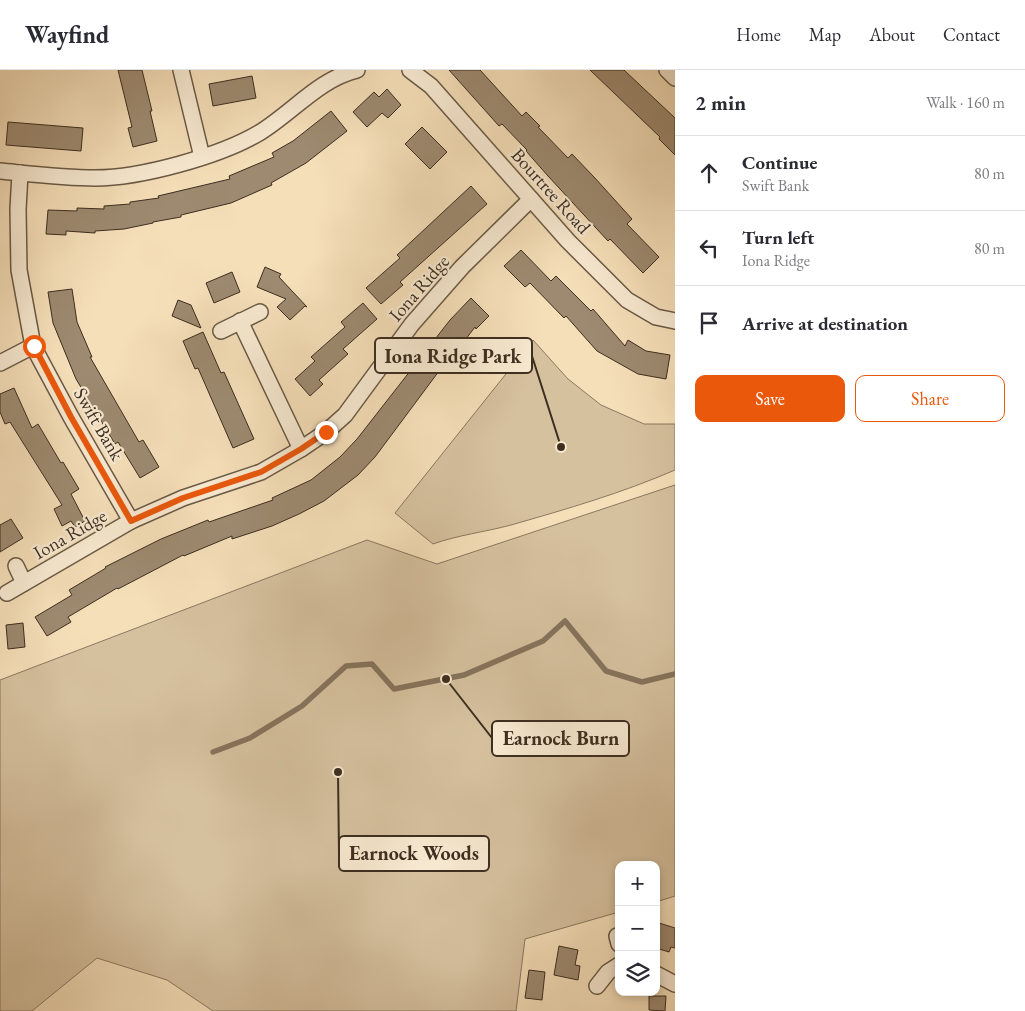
<!DOCTYPE html>
<html lang="en">
<head>
<meta charset="utf-8">
<style>
  body { margin:0; font-family:"EB Garamond",serif; background:#f7f7f7; color:#2b2b33 }
  .controls { position:absolute; right:15px; bottom:15px; display:grid; overflow:hidden; border-radius:10px; box-shadow:0 2px 8px #0003 }
  .controls button { width:45px; height:45px; display:grid; place-items:center; padding:0; border:0; border-bottom:1px solid #e1e1e2; background:#fff; color:#2b2b33; font:25px sans-serif }
  .stop { position:absolute; width:15px; height:15px; margin:-11px; border:4px solid #ea580c; border-radius:50%; background:#fff }
  .stop.end { background:#ea580c; border-color:#fff; box-shadow:0 1px 5px #0008 }
  .list { margin:0; padding:0; list-style:none }
  h2 { display:flex; justify-content:space-between; align-items:center; height:65px; margin:0; padding:0 20px; font-size:21px }
  h2 small { font-size:16px; font-weight:400; color:#7c7c81 }
  .list li { display:grid; grid-template-columns:32px 1fr auto; gap:15px; align-items:center; box-sizing:border-box; height:75px; padding:0 20px; border-top:1px solid #e1e1e2 }
  .list b { display:block; font-size:19px; white-space:nowrap }
  .list p { margin:0; font-size:16px; white-space:nowrap; color:#7c7c81 }
  .list em { font-size:16px; font-style:normal; color:#7c7c81 }
  .actions { display:flex; gap:10px; padding:15px 20px }
  .actions a { flex:1; padding:11px 0; border:1px solid #ea580c; border-radius:10px; text-align:center; font-size:18px; color:#ea580c }
  .actions .main { background:#ea580c; color:#fff }
  .icon { flex:none; width:28px; height:28px; fill:none; stroke:currentColor; stroke-width:2; stroke-linecap:round; stroke-linejoin:round }
  .map { position:relative; flex:none; width:675px; height:941px; overflow:hidden }
  header { display:flex; align-items:center; gap:30px; box-sizing:border-box; height:70px; padding:0 25px; background:#fff; border-bottom:1px solid #e1e1e2 }
  header strong { font-size:24px }
  nav { display:flex; gap:28px; margin-inline-start:auto; font-size:18px }
  main { display:flex }
  aside { flex:1; background:#fff }
  .map>svg:first-child { display:block }
</style>
</head>
<body>
<header>
<strong>Wayfind</strong>
<nav><a>Home</a><a>Map</a><a>About</a><a>Contact</a></nav>
</header>
<main>
<div class="map">
<svg width="675" height="941" viewBox="0 0 675 941">
  <rect width="100%" height="100%" fill="#f5dfb9"/>
  <filter id="stains"><feTurbulence type="fractalNoise" baseFrequency=".004" numOctaves="4"/><feColorMatrix values="0 0 0 0 .2 0 0 0 0 .09 0 0 0 0 .02 0 0 0 .5 -.17"/></filter>
  <radialGradient id="worn" r=".72"><stop offset=".6" stop-color="#630" stop-opacity="0"/><stop offset="1" stop-color="#630" stop-opacity=".3"/></radialGradient>
  <g fill="#d6c19f" stroke="#8a7860">
    <path d="M533,270L568,309L601,335L644,354H675V400C622,423 567,439 511,455C485,462 458,465 433,474L395,443Z"/>
    <polygon points="675,415 675,826 656,832 656,795 619,795 619,842 525,869 516,941 213,941 167,910 97,888 32,941 0,941 0,610 367,470 437,494"/>
  </g>
  <g fill="none" stroke-linecap="round" stroke-linejoin="round">
    <polyline stroke="#86745d" stroke-width="5.5" points="213,682 250,668 302,636 346,596 372,594 394,619 464,605 543,571 565,551 606,601 642,612 675,604"/>
  </g>
  <g fill="#9d8a70" stroke="#3d2e20">
    <polygon points="118,0 142,0 152,41 150,41 157,71 133,77 128,58 132,57"/>
    <polygon points="449,0 480,0 522,46 526,42 540,56 538,57 568,88 572,84 594,107 632,149 627,154 659,187 643,203 610,169 608,171 548,106 526,81 527,80 502,54 499,56"/>
    <polygon points="590,0 624,0 675,48 675,85 659,69 660,67"/>
    <polygon points="252,6 256,28 213,36 209,14"/>
    <polygon points="387,19 401,35 388,48 382,43 367,57 353,42 374,22 379,27"/>
    <polygon points="331,41 347,61 306,93 271,113 272,115 231,133 181,145 181,147 153,152 153,153 124,159 95,161 95,163 66,161 66,165 46,164 48,140 77,141 77,138 104,139 104,136 130,134 130,132 159,128 158,126 230,109 229,106 274,87 272,83 293,71"/>
    <polygon points="8,52 83,58 81,81 6,75"/>
    <polygon points="422,57 447,82 430,99 405,74"/>
    <polygon points="471,116 487,134 400,212 403,215 381,234 366,218 400,188 397,185"/>
    <polygon points="521,180 551,211 556,206 591,241 593,239 625,276 628,270 646,281 670,285 666,309 638,304 597,281 566,246 564,248 530,213 525,217 504,196"/>
    <polygon points="265,197 281,204 279,207 307,237 305,236 290,250 277,237 286,229 257,217"/>
    <polygon points="232,202 240,222 214,233 206,213"/>
    <polygon points="72,219 77,252 92,287 90,287 139,372 143,370 159,397 140,408 118,372 115,374 76,309 53,253 48,222"/>
    <polygon points="471,228 489,246 476,259 475,257 447,294 445,293 375,387 358,405 324,431 299,444 272,456 232,469 232,466 184,486 183,485 118,519 117,518 68,547 71,552 47,566 35,547 72,525 69,520 106,498 105,497 161,469 208,450 209,452 273,430 272,428 311,410 340,387 357,369 450,250"/>
    <polygon points="178,230 191,235 201,258 172,246"/>
    <polygon points="363,233 377,249 343,279 348,284 319,310 323,314 310,326 295,309 315,291 311,287 345,257 341,252"/>
    <polygon points="203,262 221,303 224,302 254,369 233,378 198,298 195,299 183,271"/>
    <polygon points="14,318 32,358 38,354 61,393 63,392 79,419 71,424 85,451 75,457 71,451 62,456 54,439 62,435 10,352 5,354 0,342 0,324"/>
    <polygon points="11,449 23,468 0,482 0,455"/>
    <polygon points="23,553 25,577 8,579 6,555"/>
    <polygon points="656,852 675,858 675,878 671,877 669,882 656,878"/>
    <polygon points="559,876 578,880 575,895 580,896 578,910 554,905"/>
    <polygon points="529,900 545,902 542,930 525,928"/>
    <polygon points="649,926 666,926 665,941 649,940"/>
  </g>
  <g fill="none" stroke-linecap="round" stroke-linejoin="round">
    <defs>
      <g id="street">
        <polyline points="181,0 202,87"/>
        <polyline points="410,0 431,16 568,171 627,230 656,247 675,251"/>
        <polyline points="667,0 675,8"/>
        <path d="M0,101C31,104 64,108 95,108C141,108 220,86 259,63C292,43 319,9 357,0"/>
        <polyline points="20,103 18,139 19,200 33,276 71,347 131,451"/>
        <polyline points="240,251 301,379"/>
        <polyline points="221,261 260,242"/>
        <polyline points="0,293 33,276"/>
        <polyline points="16,496 24,513"/>
        <polyline points="7,523 131,451 183,428 261,402 301,379 326,362 345,345 412,254 462,197 531,129"/>
        <polyline points="617,866 619,874"/>
        <polyline points="656,904 675,914"/>
        <polyline points="597,916 608,902 619,895"/>
      </g>
    </defs>
    <use href="#street" stroke="#6b5a46" stroke-width="18"/>
    <use href="#street" stroke="#f8ead2" stroke-width="15"/>
  </g>
  <g fill="none" stroke-linecap="round" stroke-linejoin="round">
    <polyline stroke="#ea580c" stroke-width="6" points="34,276 71,347 131,451 183,428 261,402 301,379 326,362"/>
  </g>
  <g text-anchor="middle" dominant-baseline="central" stroke-width="4.5" stroke-linejoin="round" paint-order="stroke">
    <g font-size="19" fill="#3d2e20" stroke="#f8ead2">
      <text transform="translate(551 121) rotate(48)">Bourtree Road</text>
      <text transform="translate(419 218) rotate(-49)">Iona Ridge</text>
      <text transform="translate(99 354) rotate(60)">Swift Bank</text>
      <text transform="translate(70 464) rotate(-30)">Iona Ridge</text>
    </g>
  </g>
  <path fill="none" stroke="#3d2e20" stroke-width="2" d="M561 377L532 286M446 609L492 668M338 702L339 783"/>
  <g fill="#3d2e20" stroke="#f8ead2" stroke-width="2">
    <circle cx="561" cy="377" r="5"/>
    <circle cx="446" cy="609" r="5"/>
    <circle cx="338" cy="702" r="5"/>
  </g>
  <g fill="#f8ead2" stroke="#3d2e20" stroke-width="2">
    <rect x="375" y="268" width="157" height="35" rx="5"/>
    <rect x="492" y="651" width="137" height="35" rx="5"/>
    <rect x="339" y="766" width="150" height="35" rx="5"/>
  </g>
  <g font-size="20" text-anchor="middle" font-weight="bold" fill="#3d2e20">
    <text x="453" y="293">Iona Ridge Park</text>
    <text x="561" y="675">Earnock Burn</text>
    <text x="414" y="790">Earnock Woods</text>
  </g>
  <rect width="100%" height="100%" filter="url(#stains)"/>
  <rect width="100%" height="100%" fill="url(#worn)"/>
</svg>
<div class="controls">
<button>+</button>
<button>−</button>
<button><svg class="icon" aria-label="layers" viewBox="0 0 24 24"><path d="M12 4l9 5-9 5-9-5zM3 14l9 5 9-5"/></svg></button>
</div>
<div class="stop" style="left:34px;top:276px"></div>
<div class="stop end" style="left:326px;top:362px"></div>
</div>
<aside>
<h2>2 min<small>Walk · 160 m</small></h2>
<ul class="list">
<li><svg class="icon" aria-label="ahead" viewBox="0 0 24 24"><path d="M12 20V5M6 11l6-6 6 6"/></svg><div><b>Continue</b><p>Swift Bank</p></div><em>80 m</em></li>
<li><svg class="icon" aria-label="left" viewBox="0 0 24 24"><path d="M17 20v-9H6M10 6l-5 5 5 5"/></svg><div><b>Turn left</b><p>Iona Ridge</p></div><em>80 m</em></li>
<li><svg class="icon" aria-label="arrive" viewBox="0 0 24 24"><path d="M6 21V4h12l-3 4 3 4H6"/></svg><div><b>Arrive at destination</b></div></li>
</ul>
<div class="actions"><a class="main">Save</a><a>Share</a></div>
</aside>
</main>
</body>
</html>
